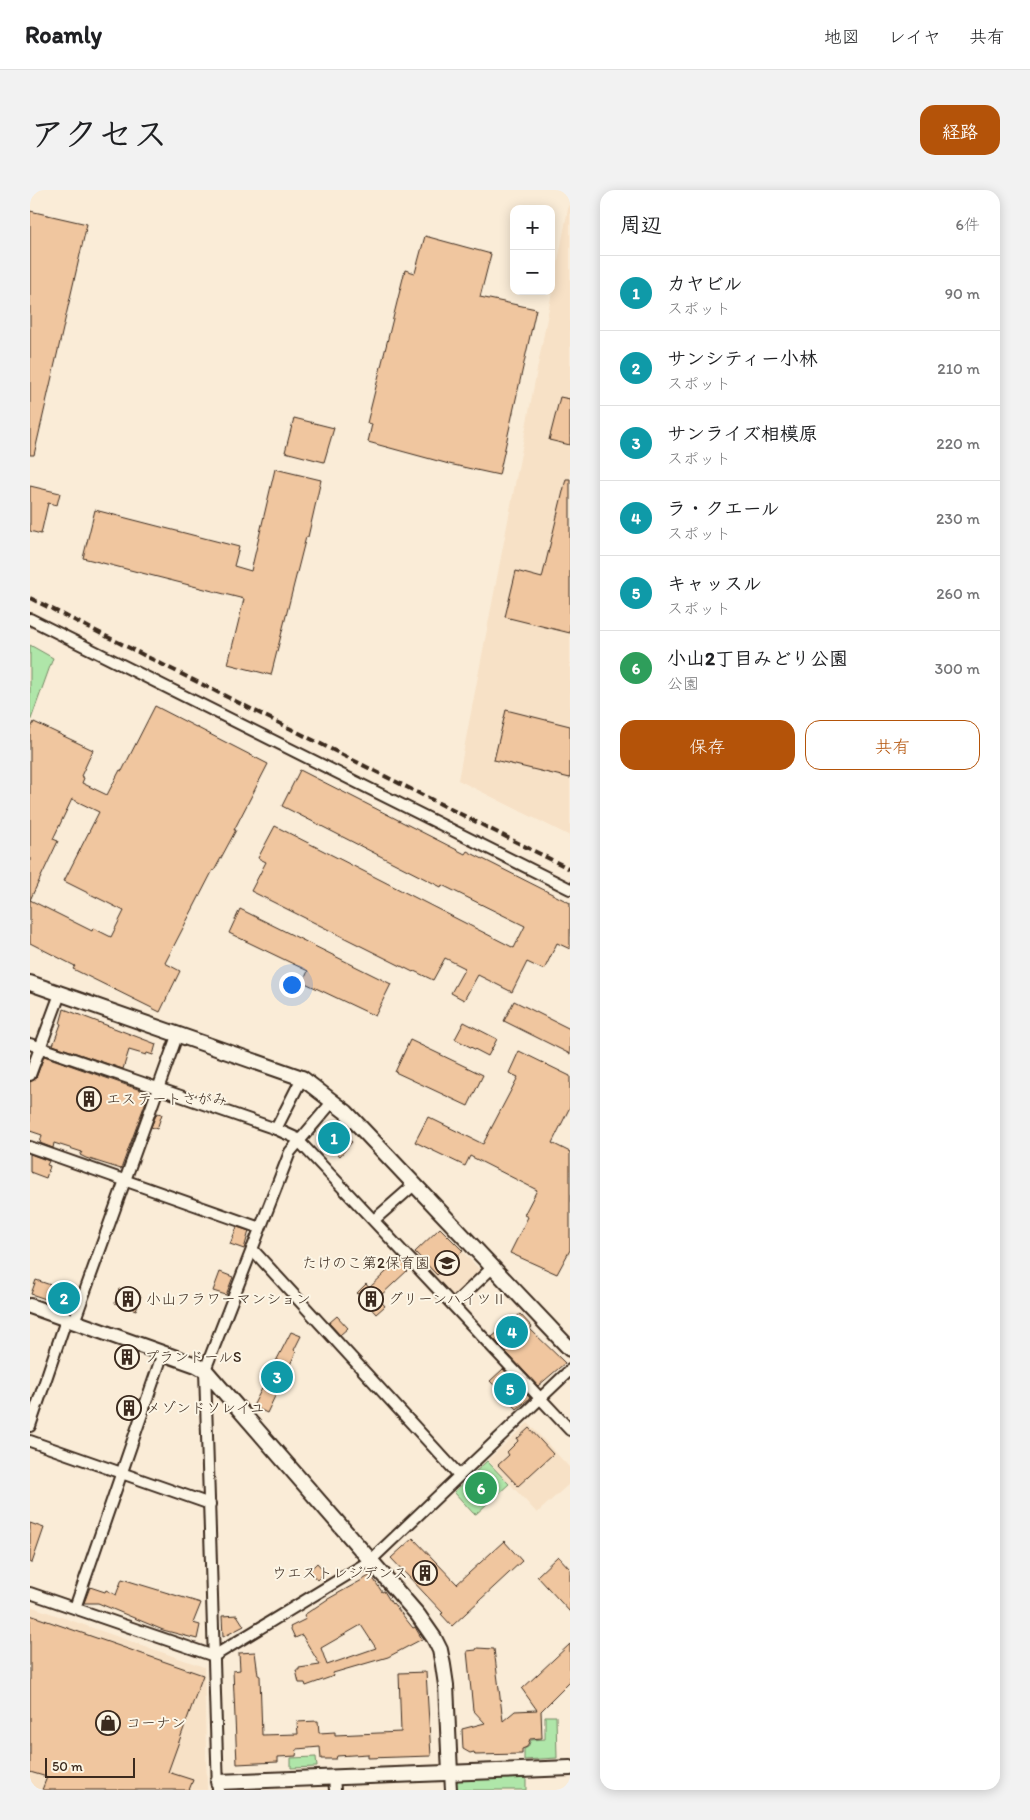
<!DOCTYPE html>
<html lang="ja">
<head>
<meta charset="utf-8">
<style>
  body { margin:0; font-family:Itim,"Klee One",sans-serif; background:#f2f2f2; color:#202124 }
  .controls { position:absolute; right:15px; top:15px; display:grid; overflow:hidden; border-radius:10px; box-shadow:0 2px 12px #0003 }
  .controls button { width:45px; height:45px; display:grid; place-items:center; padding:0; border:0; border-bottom:1px solid #e0e0e0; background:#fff; color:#202124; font:25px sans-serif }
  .scale { position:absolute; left:15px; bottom:12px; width:90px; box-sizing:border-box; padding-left:5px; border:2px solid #3b2a1e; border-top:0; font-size:14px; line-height:18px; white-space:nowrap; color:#3b2a1e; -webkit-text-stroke:4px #fcf5e5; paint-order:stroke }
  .you { position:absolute; left:261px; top:794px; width:18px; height:18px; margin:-12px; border:4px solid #fff; border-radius:50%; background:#1a73e8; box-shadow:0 0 0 8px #1a73e833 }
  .badge { display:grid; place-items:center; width:32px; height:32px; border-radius:50%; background:#b45309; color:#fff; font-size:16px; font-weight:700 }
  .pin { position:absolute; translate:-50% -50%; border:2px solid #fff; box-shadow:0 1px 5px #0006 }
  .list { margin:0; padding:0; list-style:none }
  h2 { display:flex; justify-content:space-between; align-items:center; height:65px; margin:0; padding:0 20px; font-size:21px }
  h2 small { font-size:16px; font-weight:400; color:#757577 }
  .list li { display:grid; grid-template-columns:32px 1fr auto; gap:15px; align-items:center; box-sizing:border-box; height:75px; padding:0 20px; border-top:1px solid #e0e0e0 }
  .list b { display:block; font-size:19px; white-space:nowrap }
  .list p { margin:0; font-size:16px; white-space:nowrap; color:#757577 }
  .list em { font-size:16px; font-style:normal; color:#757577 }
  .actions { display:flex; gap:10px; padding:15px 20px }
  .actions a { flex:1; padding:11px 0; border:1px solid #b45309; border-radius:15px; text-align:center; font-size:18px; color:#b45309 }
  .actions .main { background:#b45309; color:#fff }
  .map { position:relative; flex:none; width:540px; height:1600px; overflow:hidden; border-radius:15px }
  header { display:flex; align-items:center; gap:30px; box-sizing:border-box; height:70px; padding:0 25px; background:#fff; border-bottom:1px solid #e0e0e0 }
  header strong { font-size:24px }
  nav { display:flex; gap:28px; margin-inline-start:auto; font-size:18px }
  .intro { display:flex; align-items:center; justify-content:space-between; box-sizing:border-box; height:120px; padding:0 30px }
  h1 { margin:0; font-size:35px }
  .button { padding:12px 22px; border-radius:15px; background:#b45309; color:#fff; font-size:18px; font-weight:700 }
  main { display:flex; gap:30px; padding:0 30px }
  aside { flex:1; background:#fff; border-radius:15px; box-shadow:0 2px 12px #0003 }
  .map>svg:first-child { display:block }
</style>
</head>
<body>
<header>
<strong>Roamly</strong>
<nav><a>地図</a><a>レイヤ</a><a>共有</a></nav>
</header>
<div class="intro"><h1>アクセス</h1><a class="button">経路</a></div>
<main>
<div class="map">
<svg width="540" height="1600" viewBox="0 0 540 1600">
  <rect width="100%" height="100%" fill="#faecd7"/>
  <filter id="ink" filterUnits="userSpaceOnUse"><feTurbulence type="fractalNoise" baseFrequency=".02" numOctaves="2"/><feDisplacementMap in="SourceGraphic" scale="10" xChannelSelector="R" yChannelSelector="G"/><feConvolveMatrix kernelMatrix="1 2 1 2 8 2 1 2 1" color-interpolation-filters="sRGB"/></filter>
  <g filter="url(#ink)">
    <g fill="#f7e1c6">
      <polygon points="540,9 540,646 428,590"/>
      <polygon points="410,1038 451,1081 427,1104 421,1105 383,1064"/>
      <polygon points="498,1233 540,1278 540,1293 507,1323 458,1270"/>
      <polygon points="0,1416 174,1477 177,1600 0,1600"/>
    </g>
    <g fill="#afe6a9" stroke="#758864">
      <polygon points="0,455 23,468 0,532"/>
      <polygon points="457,1271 479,1294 446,1324 443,1323 424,1302"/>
      <polygon points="515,1526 526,1526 527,1568 494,1570 494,1559 498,1557 501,1550 515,1549"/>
      <polygon points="286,1567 287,1577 261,1578 261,1568"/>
      <polygon points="496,1587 496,1600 426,1600 426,1593 428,1589"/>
    </g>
    <g fill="#f0c69f" stroke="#3b2a1e" fill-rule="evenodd">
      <polygon points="0,21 57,34 4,265 0,265"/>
      <polygon points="395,46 461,64 450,107 506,119 469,285 419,274 338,252 342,234 337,233 375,80 385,83"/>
      <polygon points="530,207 540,209 540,255 519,250"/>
      <polygon points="264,228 304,238 294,272 255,262"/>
      <polygon points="245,279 291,290 278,347 276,347 241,485 198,474 214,409 53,368 65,320 209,357 204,376 221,381"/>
      <polygon points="536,289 540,289 540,443 475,427 486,381 512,388"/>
      <polygon points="0,296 30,303 27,315 18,313 11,344 0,341"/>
      <polygon points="125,516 238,574 204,640 206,640 184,681 183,680 135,773 150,781 130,822 43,779 45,776 0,753 0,710 62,741 63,738 81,747 94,721 34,691 69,622 42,609 23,649 28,651 0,710 0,540 4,532 63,560 51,586 54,588 52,593 77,605 90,580 92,581"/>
      <polygon points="476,520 540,536 540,588 464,570"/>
      <polygon points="270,580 435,664 437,661 540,713 540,759 527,753 514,780 497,772 482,802 448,785 434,810 421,803 435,778 415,768 403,790 384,781 383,782 221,701 236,672 228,668 245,636 484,758 495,736 412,695 411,697 252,616"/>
      <polygon points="210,719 361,794 345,826 273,792 278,781 199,743"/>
      <polygon points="484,811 540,839 540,864 474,831"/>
      <polygon points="34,819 126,854 123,865 117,863 116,865 99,860 93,879 23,855 31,834 30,834"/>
      <polygon points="434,832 467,849 458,866 425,849"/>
      <polygon points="380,850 453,885 438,916 365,882"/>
      <polygon points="489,861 540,886 540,917 522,953 540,962 540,1060 527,1084 480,1063 498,1027 494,1025 507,1000 440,966 435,976 385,952 398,927 453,954 488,887 479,883"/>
      <polygon points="14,866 119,903 91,979 56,968 50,965 52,962 24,953 23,958 10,953 12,945 0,941 0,892 6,888"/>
      <polygon points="127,923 132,924 127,939 121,937"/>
      <polygon points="298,933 300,935 303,933 320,947 319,950 322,952 310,966 287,946"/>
      <polygon points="0,964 19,971 17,975 20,976 16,988 0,982"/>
      <polygon points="207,1037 219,1041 214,1059 200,1054"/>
      <polygon points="410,1038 433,1061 407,1085 385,1062"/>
      <polygon points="370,1069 379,1079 348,1108 355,1116 346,1124 327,1103 336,1094 339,1098"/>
      <polygon points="190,1082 203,1087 196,1105 183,1101"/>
      <polygon points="6,1090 47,1104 42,1118 1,1104"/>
      <polygon points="89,1099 111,1106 106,1120 85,1113"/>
      <polygon points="490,1124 502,1137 500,1139 535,1173 508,1196 462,1147"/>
      <polygon points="307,1126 318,1138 310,1145 299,1133"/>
      <polygon points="261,1142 271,1146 264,1160 266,1162 237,1223 223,1216"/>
      <polygon points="92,1158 107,1163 103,1176 87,1170"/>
      <polygon points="473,1179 500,1208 487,1219 460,1191"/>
      <polygon points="94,1208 108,1213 103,1228 89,1223"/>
      <polygon points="499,1238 523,1264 488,1296 468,1275 479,1265 477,1262 488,1251 487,1249"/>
      <polygon points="0,1333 14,1338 2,1373 0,1373"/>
      <polygon points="383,1348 427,1394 474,1351 492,1371 422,1436 411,1424 413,1423 361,1368"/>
      <polygon points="528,1366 540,1379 540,1422 507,1386"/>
      <polygon points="287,1373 295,1382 287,1390 279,1381"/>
      <path d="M341,1385L352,1402L354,1401L362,1414L363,1413L383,1438L385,1437L392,1449L358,1467L303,1483L304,1486L301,1487L276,1496L275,1493H269L266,1480H269V1478L290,1475L272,1445L265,1448L260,1437L276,1429L274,1425L298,1409ZM331,1435L346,1458L297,1475L291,1458Z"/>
      <polygon points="92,1389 171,1413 163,1433 170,1435 167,1449 133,1440 68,1413 54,1413 60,1397 75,1402 76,1400 86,1405"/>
      <polygon points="0,1425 173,1485 138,1582 163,1590 159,1600 12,1600 17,1587 0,1582"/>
      <polygon points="207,1425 214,1436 193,1447 192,1426"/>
      <polygon points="540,1454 540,1492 511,1521 512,1548 500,1549 497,1557 492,1559 492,1564 445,1565 444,1562 440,1563 433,1559 432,1539 455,1533 443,1520 437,1461 446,1460 447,1458 464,1459 473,1531 485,1521 507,1520 492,1499"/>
      <polygon points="225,1462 228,1485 230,1486 232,1545 268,1544 267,1532 288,1531 289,1543 305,1542 305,1545 371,1542 369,1483 396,1482 401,1566 338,1568 338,1564 307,1566 306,1569 291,1569 290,1557 267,1559 266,1566 248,1567 248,1572 207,1574 203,1481 210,1480 209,1463"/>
    </g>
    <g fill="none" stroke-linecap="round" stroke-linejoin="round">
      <defs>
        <g id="minor">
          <polyline points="0,429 540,699"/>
          <polyline points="0,854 246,939 266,948 540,1240"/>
          <polyline points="0,885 30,804"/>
          <polyline points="246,939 272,888"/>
          <polyline points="0,957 230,1038"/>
          <polyline points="344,1030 385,994"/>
          <polyline points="222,1059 429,1285"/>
          <polyline points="424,1114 463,1077"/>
          <polyline points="44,1132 147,846"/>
          <polyline points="0,1236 36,1130"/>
          <polyline points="0,1251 180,1314"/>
          <polyline points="0,1403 184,1466"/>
          <polyline points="45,1418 133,1163"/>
          <polyline points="184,1466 340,1371 540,1180"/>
          <polyline points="420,1583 421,1600"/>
          <polyline points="304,1588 305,1600"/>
          <polyline points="188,1600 175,1180 260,962 303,911"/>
        </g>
        <g id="tertiary">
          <polyline points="0,793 272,888 316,922 540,1159"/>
          <polyline points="0,1116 166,1175 175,1180 388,1425 404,1448 410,1460 413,1475 416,1495 420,1583"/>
          <polyline points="188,1592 540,1578"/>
        </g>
      </defs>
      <use href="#minor" stroke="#3b2a1e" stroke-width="14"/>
      <use href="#tertiary" stroke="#3b2a1e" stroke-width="18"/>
      <use href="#minor" stroke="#fcf5e5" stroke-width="10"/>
      <use href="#tertiary" stroke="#fcf5e5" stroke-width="14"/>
      <polyline stroke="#3b2a1e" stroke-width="4" stroke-dasharray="8 4" stroke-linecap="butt" points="0,408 540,679"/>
    </g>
  </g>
  <defs>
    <symbol id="building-ring" viewBox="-11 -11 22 22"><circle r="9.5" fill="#fcf5e5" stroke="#3b2a1e" stroke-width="1.5"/><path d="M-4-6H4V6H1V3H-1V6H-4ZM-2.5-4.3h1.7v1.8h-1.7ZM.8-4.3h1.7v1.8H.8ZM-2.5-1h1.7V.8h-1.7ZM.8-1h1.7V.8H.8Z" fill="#3b2a1e"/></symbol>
    <symbol id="school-ring" viewBox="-11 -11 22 22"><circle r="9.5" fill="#fcf5e5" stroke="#3b2a1e" stroke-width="1.5"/><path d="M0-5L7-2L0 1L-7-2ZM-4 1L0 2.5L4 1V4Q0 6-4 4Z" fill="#3b2a1e"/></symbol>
    <symbol id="shop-ring" viewBox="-11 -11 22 22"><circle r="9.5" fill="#fcf5e5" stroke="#3b2a1e" stroke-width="1.5"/><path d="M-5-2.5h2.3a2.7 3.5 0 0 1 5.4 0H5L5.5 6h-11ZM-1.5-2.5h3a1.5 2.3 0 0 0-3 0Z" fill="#3b2a1e"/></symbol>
  </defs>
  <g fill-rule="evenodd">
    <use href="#building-ring" x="45" y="895" width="28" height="28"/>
    <use href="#school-ring" x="403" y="1059" width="28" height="28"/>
    <use href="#building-ring" x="84" y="1095" width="28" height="28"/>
    <use href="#building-ring" x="327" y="1095" width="28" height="28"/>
    <use href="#building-ring" x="83" y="1153" width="28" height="28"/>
    <use href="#building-ring" x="85" y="1204" width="28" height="28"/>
    <use href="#building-ring" x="381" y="1369" width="28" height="28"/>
    <use href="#shop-ring" x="64" y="1519" width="28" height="28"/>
  </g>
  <g text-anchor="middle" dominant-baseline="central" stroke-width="4" stroke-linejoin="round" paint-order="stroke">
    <g font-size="15" fill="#3b2a1e" stroke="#fcf5e5" text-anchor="start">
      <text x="76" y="909">エステートさがみ</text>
      <text x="400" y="1073" text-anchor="end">たけのこ第2保育園</text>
      <text x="116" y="1109">小山フラワーマンション</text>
      <text x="358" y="1109">グリーンハイツⅡ</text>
      <text x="114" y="1167">プランドールS</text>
      <text x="116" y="1218">メゾンドソレイユ</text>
      <text x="378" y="1383" text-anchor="end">ウエストレジデンス</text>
      <text x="96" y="1533">コーナン</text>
    </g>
  </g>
</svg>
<div class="controls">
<button>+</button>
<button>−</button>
</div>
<div class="scale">50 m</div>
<div class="you"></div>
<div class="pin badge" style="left:304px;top:948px;background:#0f9aa8">1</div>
<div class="pin badge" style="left:34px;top:1108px;background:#0f9aa8">2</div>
<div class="pin badge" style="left:247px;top:1187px;background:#0f9aa8">3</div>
<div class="pin badge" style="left:482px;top:1142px;background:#0f9aa8">4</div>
<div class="pin badge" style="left:480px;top:1199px;background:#0f9aa8">5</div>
<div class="pin badge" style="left:451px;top:1298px;background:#2e9e5b">6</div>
</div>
<aside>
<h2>周辺<small>6件</small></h2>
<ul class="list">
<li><span class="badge" style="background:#0f9aa8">1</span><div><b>カヤビル</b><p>スポット</p></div><em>90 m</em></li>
<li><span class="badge" style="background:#0f9aa8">2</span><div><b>サンシティー小林</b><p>スポット</p></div><em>210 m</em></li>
<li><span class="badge" style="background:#0f9aa8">3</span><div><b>サンライズ相模原</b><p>スポット</p></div><em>220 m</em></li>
<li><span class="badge" style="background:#0f9aa8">4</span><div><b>ラ・クエール</b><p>スポット</p></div><em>230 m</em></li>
<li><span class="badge" style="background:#0f9aa8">5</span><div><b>キャッスル</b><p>スポット</p></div><em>260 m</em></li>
<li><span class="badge" style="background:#2e9e5b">6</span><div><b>小山2丁目みどり公園</b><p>公園</p></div><em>300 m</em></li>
</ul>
<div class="actions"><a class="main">保存</a><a>共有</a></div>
</aside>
</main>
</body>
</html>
